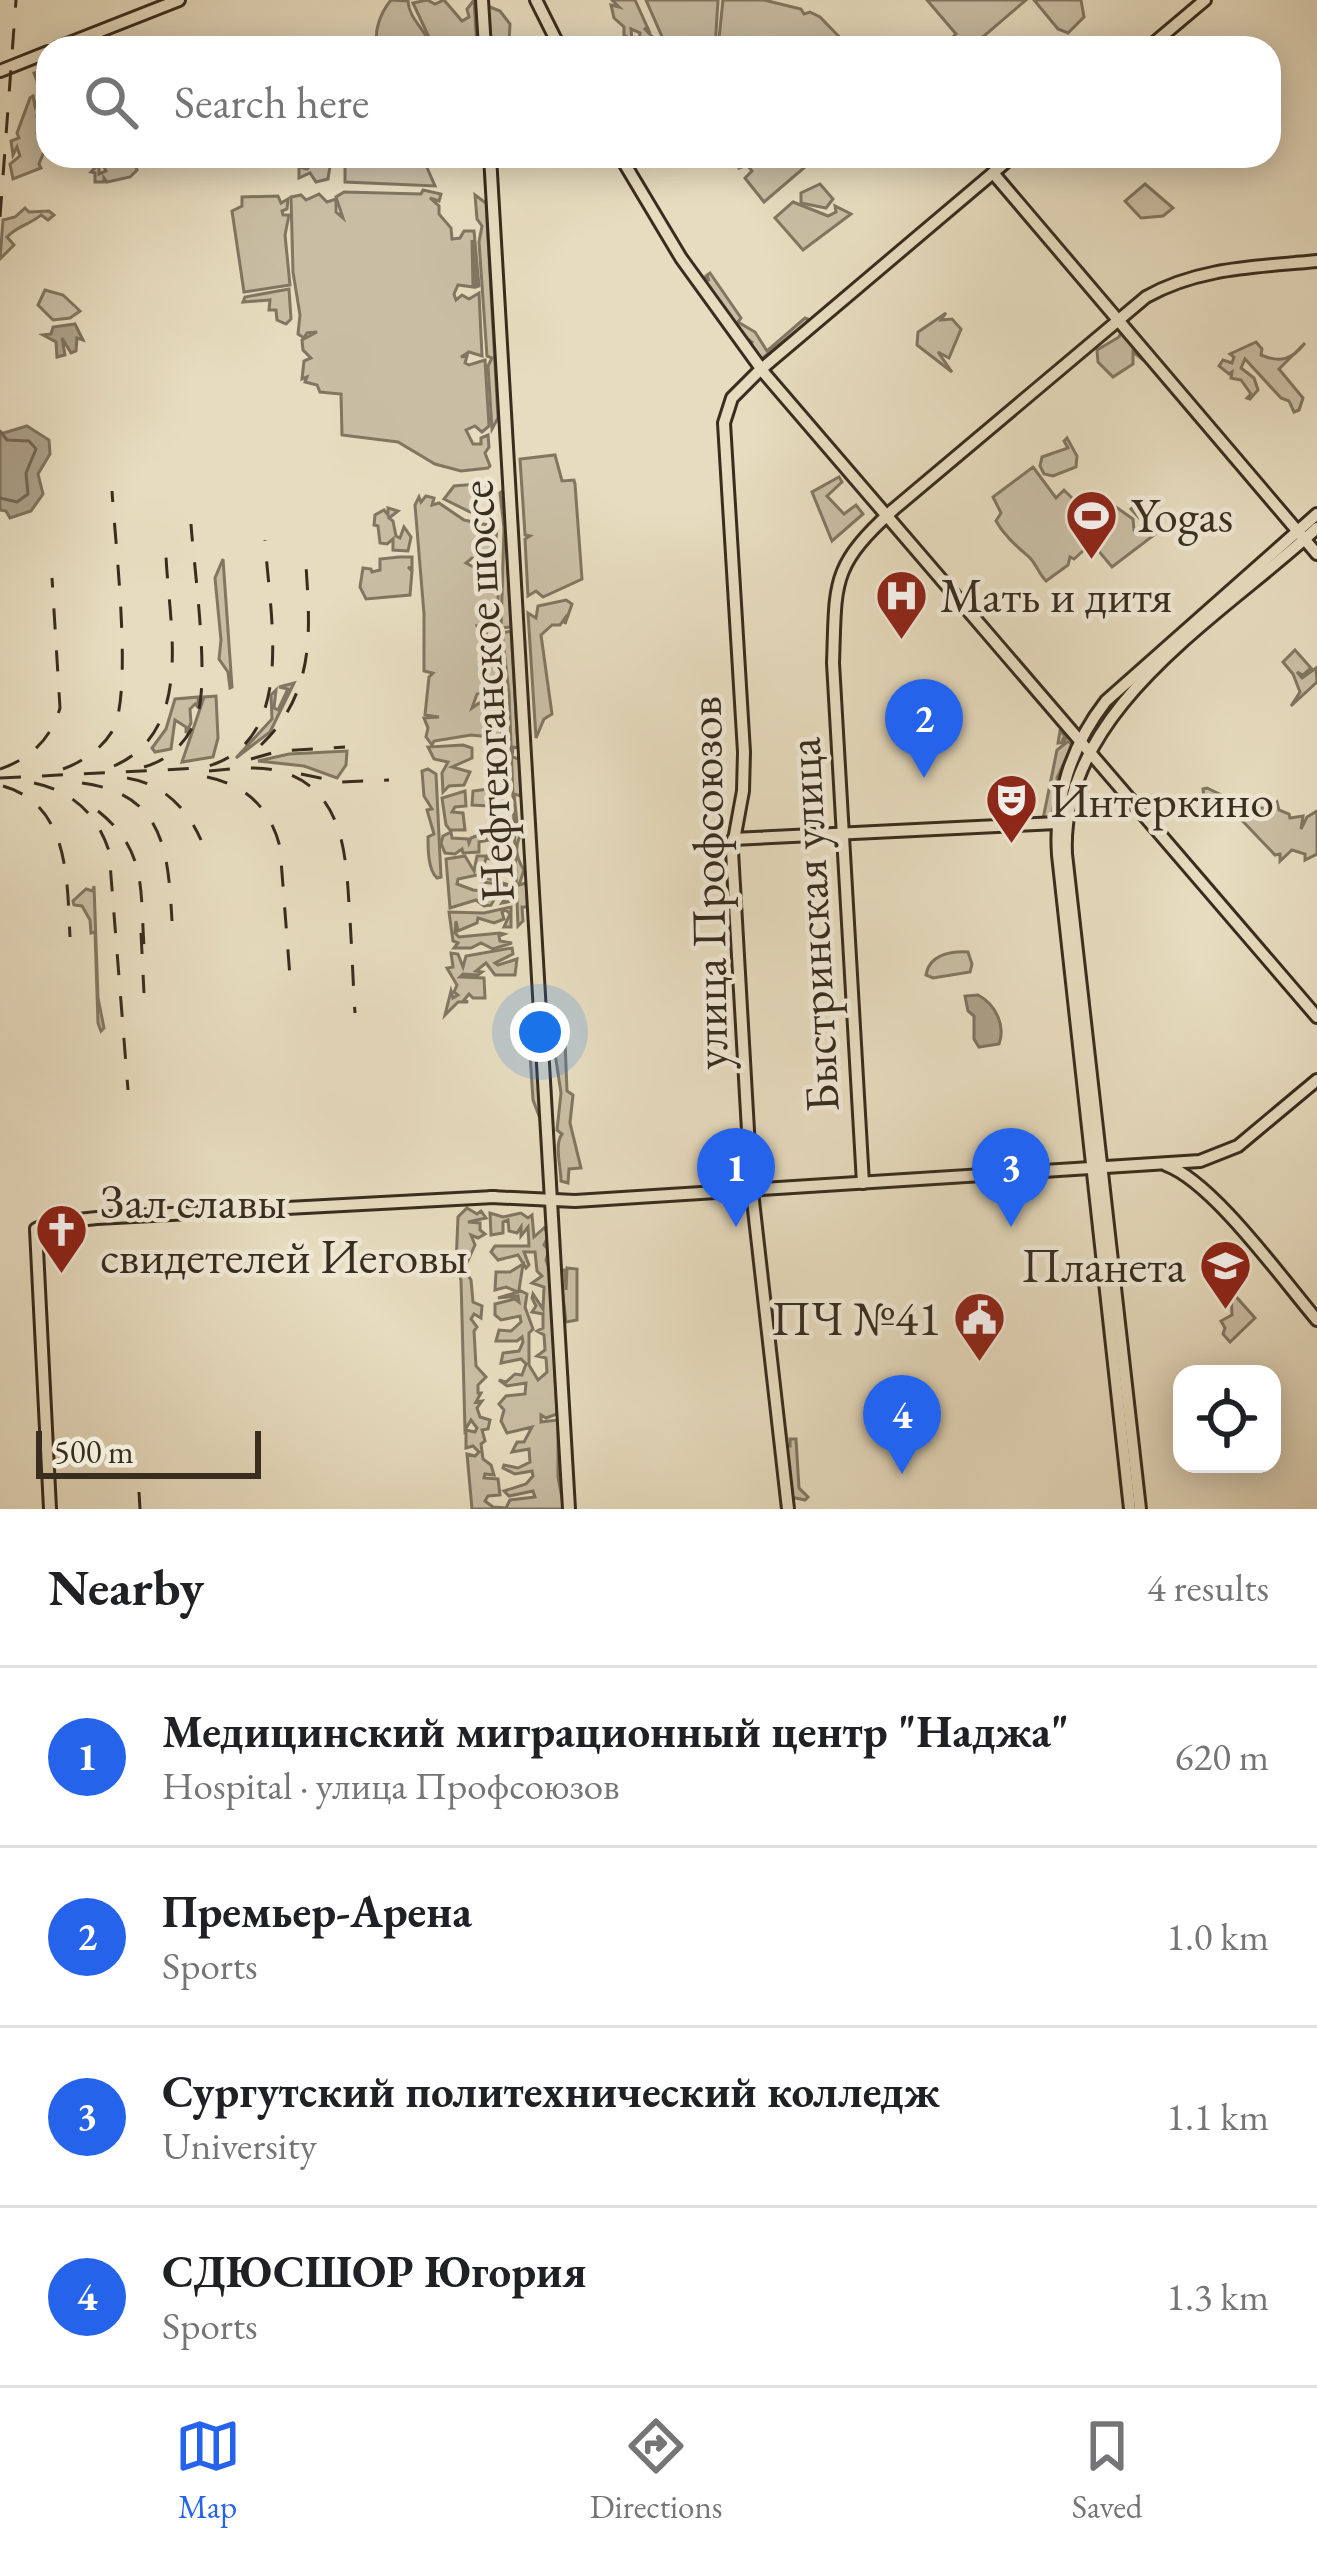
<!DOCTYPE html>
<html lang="en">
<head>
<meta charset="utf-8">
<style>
  body { margin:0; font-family:"EB Garamond",serif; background:#f2f2f2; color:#202124 }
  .controls { position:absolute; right:36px; bottom:36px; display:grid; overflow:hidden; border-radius:24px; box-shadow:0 6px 30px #0003 }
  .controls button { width:108px; height:108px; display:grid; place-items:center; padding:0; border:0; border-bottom:3px solid #e0e0e0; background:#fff; color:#202124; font:60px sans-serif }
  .scale { position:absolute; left:36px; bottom:30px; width:225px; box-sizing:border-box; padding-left:12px; border:6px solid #382d1e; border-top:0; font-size:33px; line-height:42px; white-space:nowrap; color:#382d1e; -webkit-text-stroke:9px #efe8d5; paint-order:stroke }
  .you { position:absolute; left:540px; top:1032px; width:42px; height:42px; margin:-30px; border:9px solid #fff; border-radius:50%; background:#1a73e8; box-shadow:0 0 0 18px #1a73e833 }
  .badge { display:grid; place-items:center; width:78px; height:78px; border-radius:50%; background:#2563eb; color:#fff; font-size:39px; font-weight:700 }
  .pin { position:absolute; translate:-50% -99px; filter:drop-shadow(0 3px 6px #0008) }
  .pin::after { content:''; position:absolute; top:63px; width:42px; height:36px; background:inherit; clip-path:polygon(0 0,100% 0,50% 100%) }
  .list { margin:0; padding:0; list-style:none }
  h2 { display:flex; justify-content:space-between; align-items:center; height:156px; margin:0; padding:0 48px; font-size:51px }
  h2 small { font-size:39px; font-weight:400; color:#757577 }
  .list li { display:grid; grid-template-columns:78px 1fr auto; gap:36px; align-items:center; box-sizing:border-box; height:180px; padding:0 48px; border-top:3px solid #e0e0e0 }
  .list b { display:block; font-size:45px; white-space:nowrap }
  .list p { margin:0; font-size:39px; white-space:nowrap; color:#757577 }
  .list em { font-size:39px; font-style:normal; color:#757577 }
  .icon { flex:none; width:66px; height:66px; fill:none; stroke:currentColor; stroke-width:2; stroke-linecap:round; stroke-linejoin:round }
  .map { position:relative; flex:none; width:1317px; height:1509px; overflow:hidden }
  .search { position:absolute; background:#fff; box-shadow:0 6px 30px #0003; left:36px; right:36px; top:36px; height:132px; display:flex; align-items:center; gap:30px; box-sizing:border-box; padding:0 42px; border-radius:36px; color:#757577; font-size:45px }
  .sheet { height:876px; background:#fff }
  nav { display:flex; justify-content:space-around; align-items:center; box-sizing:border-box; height:168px; border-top:3px solid #e0e0e0; background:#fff; font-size:33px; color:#757577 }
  nav a { display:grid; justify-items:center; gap:6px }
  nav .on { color:#2563eb }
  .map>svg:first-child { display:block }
</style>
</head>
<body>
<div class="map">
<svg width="1317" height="1509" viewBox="0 0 1317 1509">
  <rect width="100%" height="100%" fill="#e7dcbf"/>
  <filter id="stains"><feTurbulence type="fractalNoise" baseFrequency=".00167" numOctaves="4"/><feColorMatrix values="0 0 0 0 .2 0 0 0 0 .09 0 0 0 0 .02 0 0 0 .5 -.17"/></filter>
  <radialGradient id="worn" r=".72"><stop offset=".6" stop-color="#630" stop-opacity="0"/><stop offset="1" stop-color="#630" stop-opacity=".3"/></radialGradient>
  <g fill="#c9bea4" stroke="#807661" stroke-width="3">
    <path d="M391,0L408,1C409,20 427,30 431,48H380C371,35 381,12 391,0Z"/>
    <polygon points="427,0 435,4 444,0 462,21 469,17 467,9 474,0 477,48 434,48 413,3"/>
    <polygon points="612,0 635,0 650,33 644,28 663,48 649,48 648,38 639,42 640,33 631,29 632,40 624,35 624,27 614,18 611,5 619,7"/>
    <polygon points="646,0 718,0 715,48 667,48"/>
    <polygon points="723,0 764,0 801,9 804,14 810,12 820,17 850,48 718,48"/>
    <polygon points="927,0 1026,0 970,48 941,48 956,34"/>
    <polygon points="1034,0 1081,0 1084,17 1068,33 1058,29"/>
    <polygon points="490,7 500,11 510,24 509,43 502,48 489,48 487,8"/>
    <polygon points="37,64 43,64 48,112 37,116 41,122 37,133 44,136 47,115 48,142 39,164 41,168 13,179 10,164 20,156 17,147 13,155 11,141 19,138 17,133 30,98 33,96 35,106 41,91 34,73 38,72"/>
    <polygon points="97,156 132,156 137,170 130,177 107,182 104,178 104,182 95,182 95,173 91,172 99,164 99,174 106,171 104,167 111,159"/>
    <polygon points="305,156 341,156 341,166 330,166 328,179 316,182 310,173 299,178 299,167 307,169 312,164"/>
    <polygon points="345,156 430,156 425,163 435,186 345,182"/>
    <polygon points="734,156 798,156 805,167 764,202 745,178 752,171 747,165 739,168"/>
    <polygon points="820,184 833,199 826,208 801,203 801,193"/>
    <polygon points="1145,184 1173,208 1163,216 1141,218 1125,201"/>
    <polygon points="423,190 441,194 439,201 430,198 439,206 439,214 451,228 452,239 460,238 464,231 474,231 479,286 476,287 472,240 473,287 458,285 454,294 456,300 462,295 469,299 479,293 482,356 469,352 461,357 467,356 465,363 469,365 485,360 489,426 482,432 475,426 466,430 473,444 481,444 481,438 488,435 489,447 485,453 490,466 488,468 461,471 435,464 398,442 342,435 341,394 320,392 317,385 305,382 307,377 302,379 304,361 311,358 303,350 302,340 317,332 307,333 304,338 298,334 300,315 293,272 291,197 301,195 306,200 319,194 327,202 336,199 336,212 343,218 336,197 344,192 421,194"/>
    <polygon points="475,195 486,203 498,418 492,429 488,366 492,358 487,356 479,242 482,226 477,219"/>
    <polygon points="278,196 281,203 288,199 287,209 282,211 283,215 289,215 285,235 290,285 244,292 232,211 242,206 242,197"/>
    <polygon points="793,202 828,216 836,212 835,206 851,214 803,250 775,218"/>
    <path d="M25,208L29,212L49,211L54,215L48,220L41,215C31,224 17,226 7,237L14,245L0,259L3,220L15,217Z"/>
    <polygon points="710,273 741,318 738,322 755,332 767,351 805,318 810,320 760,360 750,345 752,342 741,334 702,279 705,277 709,281 707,275"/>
    <polygon points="289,289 291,319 286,324 277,320 276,310 269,310 270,300 243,302 245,297"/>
    <polygon points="45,290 63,295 80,311 70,318 53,320 38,305"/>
    <polygon points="946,313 941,320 952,319 961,329 949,358 938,352 952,372 917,345 918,332"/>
    <path d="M1123,329C1128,336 1131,343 1134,349C1140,358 1150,360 1156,370L1133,352V364L1113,377L1098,362L1097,350L1119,337Z"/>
    <path d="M1256,342L1262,349L1261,355C1280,363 1292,360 1305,343L1279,369L1303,398L1299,410L1294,412L1289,401L1281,398L1245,359L1241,368L1254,378L1258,390L1250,399L1247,398L1251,394L1241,380L1231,378L1232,372L1229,374L1219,366L1223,360L1232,363L1234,357L1230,354Z"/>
    <polygon points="1067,438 1077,456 1076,467 1053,476 1044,474 1040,466 1042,457 1068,448 1064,441"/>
    <polygon points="555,455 562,481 574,480 575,484 582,579 543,597 536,591 528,596 525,539 530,536 525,535 520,459"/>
    <path d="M1033,467L1056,498L1064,490L1082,508L1106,497L1109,501L1106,505H1113L1133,519L1134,530H1139L1143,522L1131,509L1135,505L1142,512L1140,515L1150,521L1158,532L1112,567L1097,549L1102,542L1094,541L1074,559L1070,557L1068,565L1046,581C1038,573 1036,563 1029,557C1019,548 1005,537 996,521L1001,513L993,497Z"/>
    <polygon points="839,477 842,482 827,496 844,514 856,505 863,514 832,541 812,492"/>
    <polygon points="489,483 493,494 480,497 480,491 474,492 473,503 476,506 470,512 444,499 454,486"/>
    <polygon points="504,490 511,627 501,628 504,528 500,493"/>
    <polygon points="426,496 434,498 432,505 439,503 464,520 497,527 494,562 472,558 466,563 479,570 495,567 499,576 497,623 494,627 477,626 480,634 486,634 484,638 497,635 499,691 477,694 472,708 482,701 501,701 498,714 501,714 502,738 471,735 434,741 432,745 426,737 428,728 424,718 439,717 425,715 429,677 433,673 424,671 424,614 415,505 419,497 421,502"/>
    <polygon points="388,508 398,511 389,518 393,521 396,536 400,538 404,527 411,537 408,551 393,550 393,539 387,544 380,543 378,526 374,525 375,515 384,510 388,515"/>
    <polygon points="399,557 412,557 412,569 408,567 412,571 410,595 366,599 360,587 363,568 371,569 372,572 380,570 380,559"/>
    <polygon points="223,559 232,687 230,688 228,672 219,659 221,640 215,578"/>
    <polygon points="566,600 572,604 565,624 565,618 560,625 552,625 541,635 552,714 544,719 536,738 528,613 536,618 538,606"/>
    <path d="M511,631L518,748L513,747L512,757L519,759L521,796L514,794L517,823L523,831C514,845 515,856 524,870L519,885L526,883L528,907H522L523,921L518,926L509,693L502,633Z"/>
    <polygon points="1295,650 1311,668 1303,675 1297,672 1302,678 1316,668 1317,682 1291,706 1300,692 1293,674 1283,662"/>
    <polygon points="294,683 270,732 236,758 272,719 271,695 276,690 274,708 278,710 288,689 279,687"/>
    <polygon points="216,696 218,738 213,757 182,762 204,697"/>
    <polygon points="199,697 197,706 195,704 190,709 191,723 186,733 186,727 175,720 171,749 155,752 152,748 166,729 175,699"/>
    <polygon points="1060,731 1065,736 1062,741 1070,736 1075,745 1069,742 1072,745 1057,778 1059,785 1054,815 1043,819 1057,750 1067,742 1058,743"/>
    <polygon points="463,745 472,748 472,758 452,767 470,772 464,785 449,786 443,792 442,773 448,762 434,759 428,747"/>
    <polygon points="347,751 346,765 337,778 304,766 258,761 289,754"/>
    <path d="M428,769L436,774L441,877L437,878C428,870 428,849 428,837L434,834L427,810L432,809L424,796L422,771Z"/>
    <polygon points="504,787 507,807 472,805 473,791"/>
    <polygon points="1207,788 1249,808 1270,808 1277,802 1279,810 1289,814 1290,818 1303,816 1301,829 1307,817 1317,811 1317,854 1305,860 1305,854 1292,850 1280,861 1280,854 1275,855 1232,810 1223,806 1208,813 1211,806 1200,802 1204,799 1203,789"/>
    <polygon points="465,791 466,806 455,807 452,812 463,813 465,830 450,830 446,825 442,798"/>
    <polygon points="451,832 452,838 468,839 469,843 471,838 484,833 489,840 479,842 479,852 463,853 462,849 455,854 445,853 441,843 443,836"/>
    <polygon points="465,856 474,871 477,856 508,856 504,862 486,858 484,865 490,872 487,878 512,886 482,882 482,874 458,879 457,884 473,890 508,893 511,890 512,901 502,903 507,896 497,894 491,905 484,906 476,900 450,908 446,859"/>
    <polygon points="94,886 98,998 104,1028 101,1031 98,1023 95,932 91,933 90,920 82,906 74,905 73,901 86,889 93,891"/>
    <polygon points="511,907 511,927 504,927 510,914 506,910 502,912 504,919 494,923 478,918 477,923 458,931 456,921 455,933 459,937 500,933 504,934 499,936 500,941 512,943 493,949 481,943 471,948 454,948 458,943 453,941 449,912 484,913"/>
    <polygon points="512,948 513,954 495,963 498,965 517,959 515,975 495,975 486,963 476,971 482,972 478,975 463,974 460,977 484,978 485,998 473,998 469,994 464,1000 468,1002 458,1002 445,1015 451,991 453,998 458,995 454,992 457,985 447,968 453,967 451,953 458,954 463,967 466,956"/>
    <path d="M968,952L972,964L970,972L933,978L926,975C929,955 950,951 968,952Z"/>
    <polygon points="527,1008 534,1010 541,1121 533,1100"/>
    <path d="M553,1040L563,1047L565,1041L567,1091L573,1095L570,1123L581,1168L569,1169L568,1183L561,1181C561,1166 554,1145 562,1134L557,1130L561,1093Z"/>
    <polygon points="467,1208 477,1214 481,1211 486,1218 468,1222 480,1223 480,1230 485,1234 478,1238 471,1235 475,1245 464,1269 471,1280 473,1302 482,1306 481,1318 474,1314 471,1319 477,1327 474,1331 476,1366 486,1377 478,1385 478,1393 481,1393 476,1402 482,1401 477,1408 480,1417 490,1420 488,1429 482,1430 485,1441 481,1444 483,1459 491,1465 494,1475 485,1474 484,1478 498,1479 500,1495 488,1496 485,1501 493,1507 506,1508 510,1500 535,1497 533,1491 509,1496 504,1491 526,1484 533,1476 532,1471 515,1474 503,1468 504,1465 518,1468 530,1462 529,1449 512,1452 517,1442 524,1442 532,1427 507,1433 501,1421 504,1410 499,1404 506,1396 525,1394 526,1383 507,1386 499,1380 506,1382 515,1374 522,1375 526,1364 521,1359 501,1363 503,1353 519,1351 523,1342 522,1337 517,1341 496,1341 499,1330 511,1331 521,1322 520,1316 501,1320 495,1315 495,1304 515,1299 519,1302 518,1296 498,1298 518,1292 506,1287 495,1290 496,1272 510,1272 523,1264 519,1290 527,1294 525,1307 533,1329 529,1333 529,1365 538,1380 547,1372 546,1358 537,1356 545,1350 544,1335 537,1331 543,1328 543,1314 532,1312 536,1306 532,1298 533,1294 543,1309 544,1287 532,1283 542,1276 537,1271 535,1252 524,1252 529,1265 526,1268 518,1255 498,1260 491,1252 495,1246 529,1246 528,1227 521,1236 521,1227 517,1233 509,1231 508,1220 503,1222 503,1233 491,1235 490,1213 503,1217 521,1213 528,1218 532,1215 534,1237 544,1228 549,1235 544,1245 549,1250 546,1260 550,1271 557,1414 546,1418 541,1415 541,1422 558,1420 558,1477 564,1509 472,1509 467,1454 475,1456 479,1452 473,1446 466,1448 466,1430 475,1432 477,1428 471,1420 465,1430 461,1280 456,1265 458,1217"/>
    <polygon points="567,1268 577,1269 577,1320 566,1322 560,1270 565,1270 566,1290"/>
    <polygon points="1231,1291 1255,1318 1230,1342 1223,1334 1225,1328 1221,1321 1232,1315"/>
    <polygon points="790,1439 796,1439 799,1488 808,1497 805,1500 791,1497 785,1445 790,1446"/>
  </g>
  <g fill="#aca088" stroke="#7e725e" stroke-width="3">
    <polygon points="75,324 83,340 77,338 76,351 71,353 62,338 65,355 57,357 56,342 43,335 51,334 53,327"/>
    <polygon points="27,426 49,440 50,454 38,474 43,494 31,511 10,518 6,511 0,510 0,434"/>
    <path d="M978,995C995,1004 1006,1025 999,1044L979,1047L974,1039V1016L968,1011L965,996Z"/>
  </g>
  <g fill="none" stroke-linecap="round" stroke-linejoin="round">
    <polyline stroke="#726653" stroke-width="3" points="0,431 7,440 29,441 36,449 26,473 28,494 17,502 0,498"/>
    <defs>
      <g id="major">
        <polyline points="482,0 485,48"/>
        <polyline points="536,0 560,48"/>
        <polyline points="57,48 179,0"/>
        <polyline points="1148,48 1205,0"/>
        <polyline points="0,71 48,52"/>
        <polyline points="490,156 569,1509"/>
        <polyline points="620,156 681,258 765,374 1317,1017"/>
        <polyline points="993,173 1317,554"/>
        <polyline points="733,839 1057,823"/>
        <path d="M1166,1165C1213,1182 1282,1279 1317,1320"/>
        <path d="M863,1183L833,663C836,582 830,567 894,509L1146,297C1199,267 1258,267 1317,261"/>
        <polyline points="491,1197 575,1201 1200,1161 1238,1146 1317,1080"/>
        <polyline points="50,1509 36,1229 49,1223 97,1218 494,1197"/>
        <polyline points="788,1509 751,1183 732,851 743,791 744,752 724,423 732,398 759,371 1013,156"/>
        <path d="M1130,1509L1058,855C1054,799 1071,746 1106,701L1317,514"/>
        <path d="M1140,1509L1066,854C1059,709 1222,616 1317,528"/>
      </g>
    </defs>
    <use href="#major" stroke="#382d1e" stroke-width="16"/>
    <use href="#major" stroke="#e7dcbf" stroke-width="10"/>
    <g stroke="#382d1e" stroke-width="3" stroke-dasharray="21 21" stroke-linecap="butt">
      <polyline points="0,217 16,0"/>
      <path d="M261,745C320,688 309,622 305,549"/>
      <polyline points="251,759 279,751 345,747"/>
      <path d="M114,766C195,730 169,626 166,556"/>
      <path d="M144,767C169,760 189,741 197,716C210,679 194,568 191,524"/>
      <path d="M0,769C30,759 51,739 60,708L52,578"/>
      <path d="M63,769C82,762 102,749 113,730C133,692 115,541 112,491"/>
      <path d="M209,771C233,769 259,765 283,772C348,793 346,864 350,920C352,951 353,982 355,1013"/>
      <polyline points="301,774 340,782 389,780"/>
      <path d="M207,777C246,785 270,808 280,847L291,990"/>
      <path d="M0,778L201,768C300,746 269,614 265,540"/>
      <path d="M127,778C163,784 187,808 201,840"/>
      <path d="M34,783C72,791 97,814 109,851L128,1090"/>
      <path d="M82,783C165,794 168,852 172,921"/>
      <path d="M3,786C70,805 67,881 70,937"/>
      <path d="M98,811C147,850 140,889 144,946"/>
      <polyline points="141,933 144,993"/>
      <polyline points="139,1492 140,1509"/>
    </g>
  </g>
  <defs>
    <symbol id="stadium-pin" viewBox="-11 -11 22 30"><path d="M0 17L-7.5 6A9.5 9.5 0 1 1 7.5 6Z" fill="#8f2418" stroke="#efe8d5"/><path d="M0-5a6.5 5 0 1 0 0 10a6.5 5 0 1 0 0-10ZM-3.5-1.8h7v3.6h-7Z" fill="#fff"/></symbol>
    <symbol id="hospital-pin" viewBox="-11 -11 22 30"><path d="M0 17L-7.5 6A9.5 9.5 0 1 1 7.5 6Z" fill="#8f2418" stroke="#efe8d5"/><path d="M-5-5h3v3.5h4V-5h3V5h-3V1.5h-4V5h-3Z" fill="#fff"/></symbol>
    <symbol id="theatre-pin" viewBox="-11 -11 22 30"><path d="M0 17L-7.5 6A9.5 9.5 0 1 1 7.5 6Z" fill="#8f2418" stroke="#efe8d5"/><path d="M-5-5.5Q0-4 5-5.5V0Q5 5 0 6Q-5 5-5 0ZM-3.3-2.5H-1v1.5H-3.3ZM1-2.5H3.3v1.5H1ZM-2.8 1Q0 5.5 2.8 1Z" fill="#fff"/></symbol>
    <symbol id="church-pin" viewBox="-11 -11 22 30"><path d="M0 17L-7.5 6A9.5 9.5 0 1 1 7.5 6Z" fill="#8f2418" stroke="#efe8d5"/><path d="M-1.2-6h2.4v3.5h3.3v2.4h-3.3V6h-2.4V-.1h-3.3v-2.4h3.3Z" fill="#fff"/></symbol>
    <symbol id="university-pin" viewBox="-11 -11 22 30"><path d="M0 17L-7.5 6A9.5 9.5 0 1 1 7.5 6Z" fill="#8f2418" stroke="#efe8d5"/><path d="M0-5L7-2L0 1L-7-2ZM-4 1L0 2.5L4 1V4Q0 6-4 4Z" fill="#fff"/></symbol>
    <symbol id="civic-pin" viewBox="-11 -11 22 30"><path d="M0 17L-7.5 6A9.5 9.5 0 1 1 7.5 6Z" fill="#8f2418" stroke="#efe8d5"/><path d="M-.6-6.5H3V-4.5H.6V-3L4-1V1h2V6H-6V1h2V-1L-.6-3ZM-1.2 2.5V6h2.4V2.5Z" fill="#fff"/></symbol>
  </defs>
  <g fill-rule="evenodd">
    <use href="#stadium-pin" x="1062" y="486" width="59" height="81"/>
    <use href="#hospital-pin" x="872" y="566" width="59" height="81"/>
    <use href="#theatre-pin" x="982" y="770" width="59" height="81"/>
    <use href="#church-pin" x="32" y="1200" width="59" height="81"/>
    <use href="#university-pin" x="1196" y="1236" width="59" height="81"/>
    <use href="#civic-pin" x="950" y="1288" width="59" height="81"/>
  </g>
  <g text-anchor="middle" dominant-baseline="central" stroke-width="9" stroke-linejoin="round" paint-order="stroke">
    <g font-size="48" fill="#382d1e" stroke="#efe8d5" text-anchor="start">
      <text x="1131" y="515">Yogas</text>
      <text x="940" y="595">Мать и дитя</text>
      <text x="1050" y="800">Интеркино</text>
      <text x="100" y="1201">Зал славы<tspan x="100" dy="55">свидетелей Иеговы</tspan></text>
      <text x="1186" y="1265" text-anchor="end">Планета</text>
      <text x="941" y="1318" text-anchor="end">ПЧ №41</text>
    </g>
    <g font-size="48" fill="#382d1e" stroke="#efe8d5">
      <text transform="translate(486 691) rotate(-93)">Нефтеюганское шоссе</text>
      <text transform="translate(707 883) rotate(-91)">улица Профсоюзов</text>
      <text transform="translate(812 925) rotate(-93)">Быстринская улица</text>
    </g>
  </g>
  <rect width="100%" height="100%" filter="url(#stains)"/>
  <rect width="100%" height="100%" fill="url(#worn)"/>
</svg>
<div class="controls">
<button><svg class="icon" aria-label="locate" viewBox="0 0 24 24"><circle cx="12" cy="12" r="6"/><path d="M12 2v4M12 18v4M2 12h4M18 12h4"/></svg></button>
</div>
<div class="scale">500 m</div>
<div class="you"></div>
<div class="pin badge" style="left:736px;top:1227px">1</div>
<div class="pin badge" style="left:924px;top:778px">2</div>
<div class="pin badge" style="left:1011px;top:1227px">3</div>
<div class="pin badge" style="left:902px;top:1474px">4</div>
<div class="search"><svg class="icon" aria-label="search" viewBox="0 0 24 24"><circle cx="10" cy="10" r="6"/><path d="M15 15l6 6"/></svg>Search here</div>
</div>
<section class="sheet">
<h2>Nearby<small>4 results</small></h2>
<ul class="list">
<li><span class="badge">1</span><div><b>Медицинский миграционный центр &quot;Наджа&quot;</b><p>Hospital · улица Профсоюзов</p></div><em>620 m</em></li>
<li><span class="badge">2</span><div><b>Премьер-Арена</b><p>Sports</p></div><em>1.0 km</em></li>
<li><span class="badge">3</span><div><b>Сургутский политехнический колледж</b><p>University</p></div><em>1.1 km</em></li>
<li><span class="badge">4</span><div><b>СДЮСШОР Югория</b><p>Sports</p></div><em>1.3 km</em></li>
</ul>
</section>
<nav>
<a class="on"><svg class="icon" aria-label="map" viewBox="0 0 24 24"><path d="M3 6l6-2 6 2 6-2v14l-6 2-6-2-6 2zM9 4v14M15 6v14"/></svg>Map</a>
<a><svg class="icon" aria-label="directions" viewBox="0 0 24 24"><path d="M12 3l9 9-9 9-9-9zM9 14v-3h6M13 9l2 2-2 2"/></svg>Directions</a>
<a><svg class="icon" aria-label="saved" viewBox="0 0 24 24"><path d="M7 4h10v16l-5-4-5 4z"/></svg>Saved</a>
</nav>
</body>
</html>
